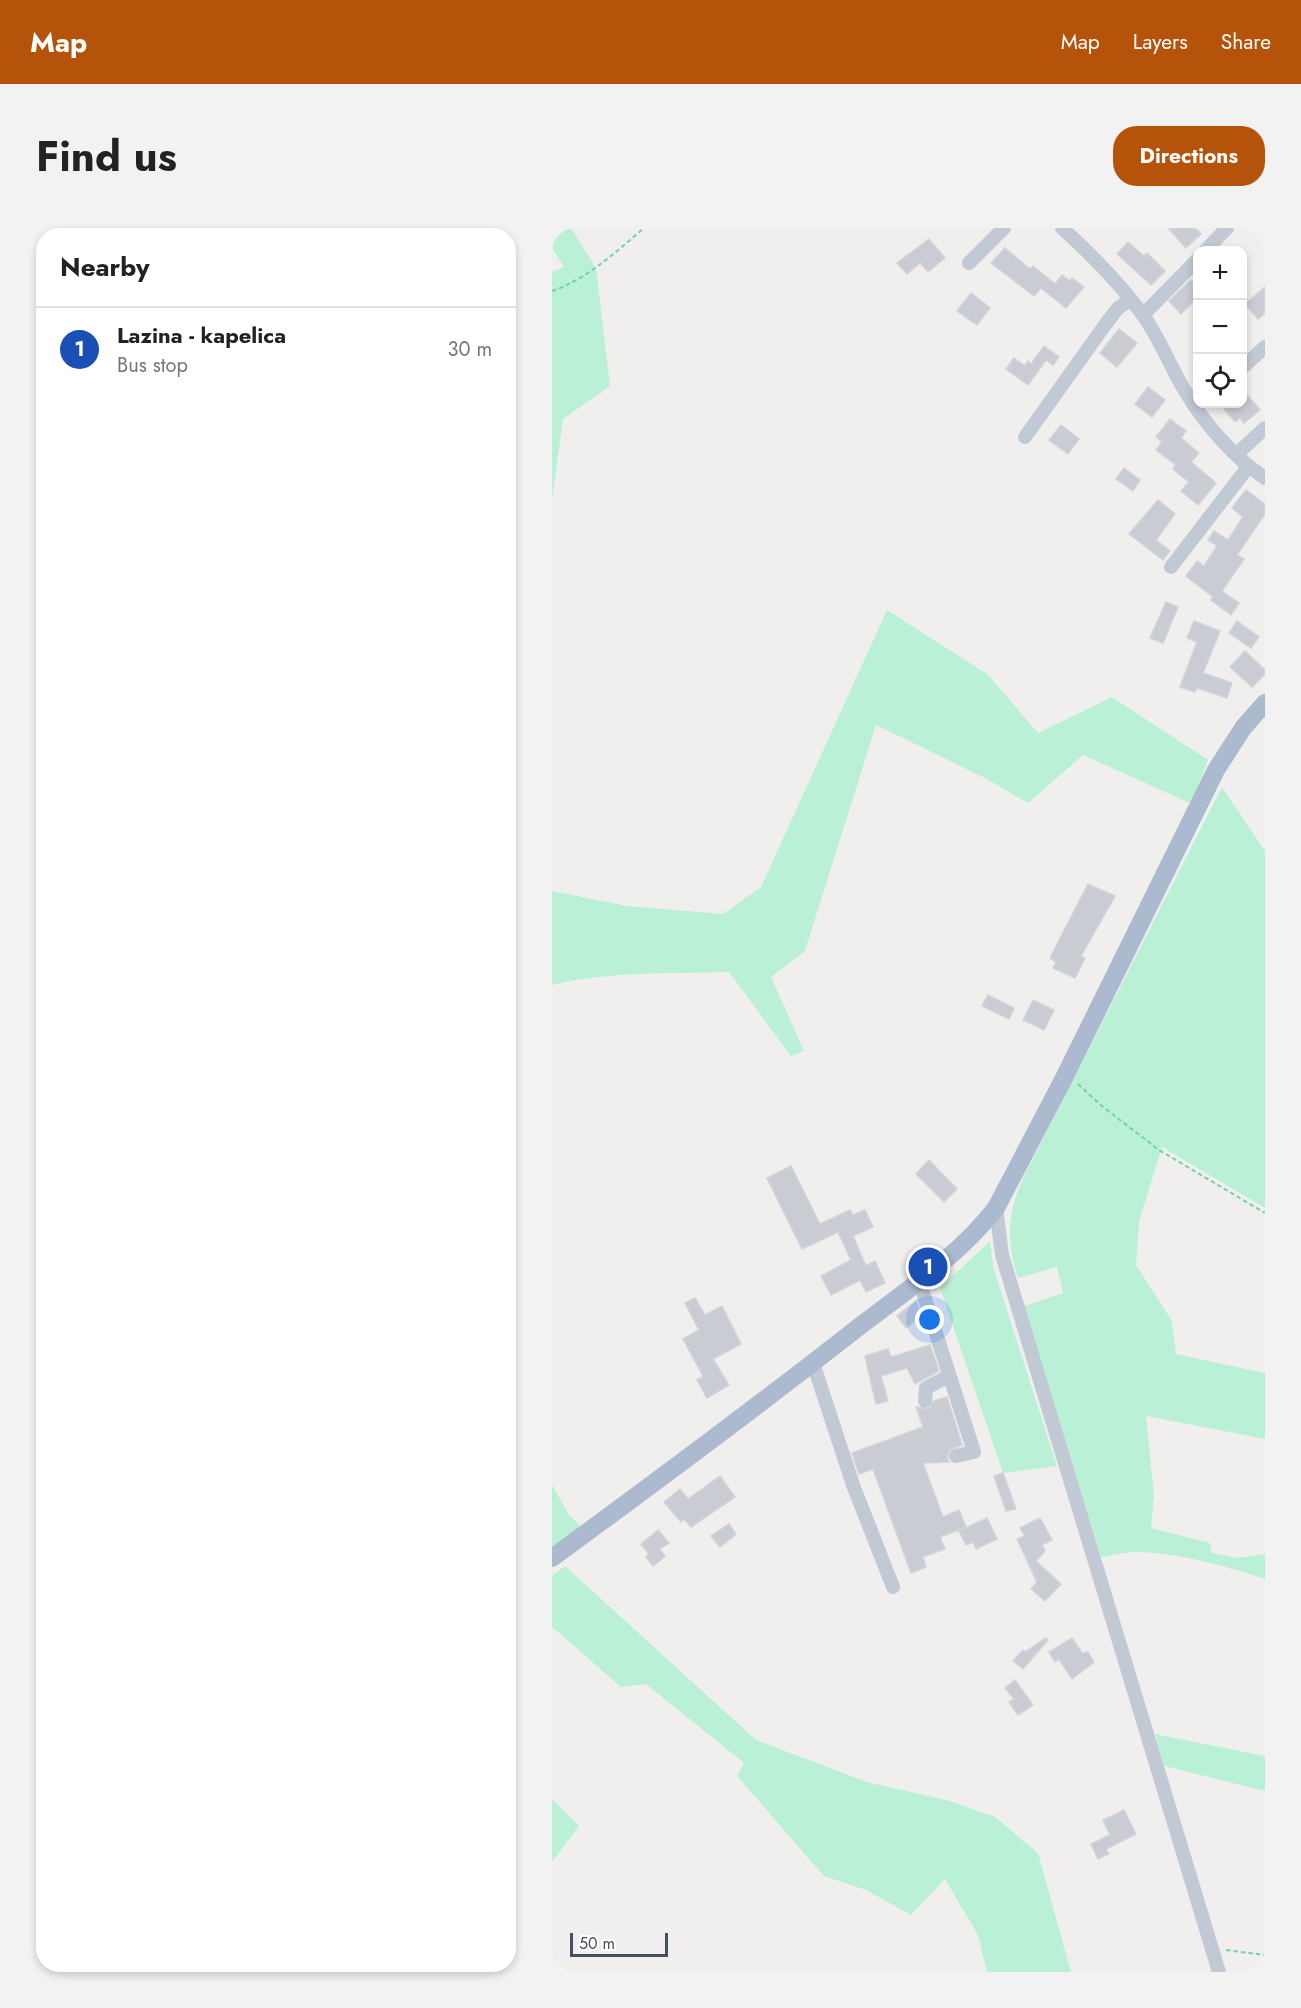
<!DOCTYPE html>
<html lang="en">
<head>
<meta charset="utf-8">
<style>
  body { margin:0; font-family:Jost,sans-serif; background:#f2f2f2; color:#222 }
  .controls { position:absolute; right:18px; top:18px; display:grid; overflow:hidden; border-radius:12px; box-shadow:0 3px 9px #0003 }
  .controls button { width:54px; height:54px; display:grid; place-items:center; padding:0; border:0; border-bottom:2px solid #e0e0e0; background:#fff; color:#222; font:30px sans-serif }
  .scale { position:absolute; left:18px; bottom:15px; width:98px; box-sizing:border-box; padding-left:6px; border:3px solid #454f5d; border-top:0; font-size:16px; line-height:21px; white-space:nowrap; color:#454f5d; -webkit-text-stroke:4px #fff; paint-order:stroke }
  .you { position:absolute; left:378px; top:1092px; width:21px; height:21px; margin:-15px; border:4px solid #fff; border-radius:50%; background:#1a73e8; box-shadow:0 0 0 9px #1a73e833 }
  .badge { display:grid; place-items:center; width:39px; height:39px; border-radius:50%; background:#b45309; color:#fff; font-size:20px; font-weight:700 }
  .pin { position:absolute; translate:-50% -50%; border:3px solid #fff; box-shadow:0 2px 6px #0006 }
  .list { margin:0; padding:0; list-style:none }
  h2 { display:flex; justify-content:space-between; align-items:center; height:78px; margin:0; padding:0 24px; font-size:26px }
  h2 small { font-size:20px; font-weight:400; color:#767676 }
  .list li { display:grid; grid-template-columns:39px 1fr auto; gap:18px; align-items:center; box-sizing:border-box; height:84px; padding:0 24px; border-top:2px solid #e0e0e0 }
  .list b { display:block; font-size:22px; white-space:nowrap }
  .list p { margin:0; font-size:20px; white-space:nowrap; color:#767676 }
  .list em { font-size:20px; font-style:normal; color:#767676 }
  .icon { flex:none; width:33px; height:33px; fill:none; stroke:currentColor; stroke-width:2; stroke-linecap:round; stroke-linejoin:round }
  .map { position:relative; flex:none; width:713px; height:1744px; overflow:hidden; border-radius:24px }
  header { display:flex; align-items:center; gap:36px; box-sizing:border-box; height:84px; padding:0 30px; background:#b45309; color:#fff }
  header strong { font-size:28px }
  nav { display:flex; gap:33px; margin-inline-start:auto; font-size:21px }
  .intro { display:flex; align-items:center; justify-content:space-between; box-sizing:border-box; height:144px; padding:0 36px }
  h1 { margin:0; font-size:42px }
  .button { padding:15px 27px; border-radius:24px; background:#b45309; color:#fff; font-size:21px; font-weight:700 }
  main { display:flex; gap:36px; padding:0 36px }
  aside { flex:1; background:#fff; border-radius:24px; box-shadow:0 3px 9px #0003 }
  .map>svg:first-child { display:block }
</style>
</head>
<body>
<header>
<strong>Map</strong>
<nav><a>Map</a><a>Layers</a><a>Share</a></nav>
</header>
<div class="intro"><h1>Find us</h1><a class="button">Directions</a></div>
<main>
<aside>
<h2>Nearby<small></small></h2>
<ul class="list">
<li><span class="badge" style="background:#1a4fb4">1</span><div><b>Lazina - kapelica</b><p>Bus stop</p></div><em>30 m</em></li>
</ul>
</aside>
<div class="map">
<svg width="713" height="1744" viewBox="0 0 713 1744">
  <rect width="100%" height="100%" fill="#f1efee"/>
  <g fill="#baf1d6">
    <polygon points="0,0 19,0 44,40 58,158 11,191 0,273 0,44 12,39 0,20"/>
    <path d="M335,382L435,446L486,505L560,469L656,532L640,576L531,527L476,575L433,550L324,497L253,723L219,749L252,823L239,828L177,744C119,746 57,743 0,757V663L75,678L171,686L209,659Z"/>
    <path d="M670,559L713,623V980L610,919L587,994L584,1037L620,1093L624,1126L713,1145V1211L594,1188L602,1267L599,1300L658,1315L660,1325L685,1330L713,1326V1351C674,1338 627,1325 586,1324C574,1324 561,1327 549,1329L472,1078L511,1065L505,1039L466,1050C454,1011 455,987 471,950Z"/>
    <polygon points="438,1013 442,1042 505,1238 451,1245 388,1060"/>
    <polygon points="0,1257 17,1287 29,1298 0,1321"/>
    <polygon points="13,1338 204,1512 315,1554 398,1573 443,1589 486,1625 519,1744 435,1744 426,1707 393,1651 359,1687 314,1662 272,1648 185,1548 192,1535 94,1456 69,1459 0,1399 0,1348"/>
    <polygon points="603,1506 713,1528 713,1563 612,1538"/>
    <polygon points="0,1571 27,1598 0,1634"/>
  </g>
  <g fill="#caccd4" stroke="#d2d3da" stroke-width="1.5">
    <polygon points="616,0 643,0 649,6 634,20"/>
    <polygon points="377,11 393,30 376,44 368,35 355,46 345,35"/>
    <polygon points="576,14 592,28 595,25 613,43 599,57 565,26"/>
    <polygon points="453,20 478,41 481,38 503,56 510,47 518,53 520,50 532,59 514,80 489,60 482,68 439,35"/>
    <polygon points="639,52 645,60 645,70 629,86 617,73"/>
    <polygon points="713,59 713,85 706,91 693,76"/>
    <polygon points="419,65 438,80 425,97 405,83"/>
    <polygon points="567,101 585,115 565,139 548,125"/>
    <polygon points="492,118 507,129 501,137 494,132 476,157 454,141 462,130 473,138 476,133 479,136"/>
    <polygon points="596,159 613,172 600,189 583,176"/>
    <polygon points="690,161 708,182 692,195 688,190 683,194 668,176 690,176"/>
    <polygon points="618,191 634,203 629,210 647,225 639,234 664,255 646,277 629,263 637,254 621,241 624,237 604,222 610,214 604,209"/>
    <polygon points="509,197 527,211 516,226 497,212"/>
    <polygon points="572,240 588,252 581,263 564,251"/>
    <polygon points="694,262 713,276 713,286 685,327 692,331 670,363 687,375 679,387 659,372 661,369 634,348 645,333 652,338 665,318 656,312 662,303 676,312 691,289 680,280"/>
    <polygon points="606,272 623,286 604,312 618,323 611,332 577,306"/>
    <polygon points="614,374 626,379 611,415 598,410"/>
    <polygon points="642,393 668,403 651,445 680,455 675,470 645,460 643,464 628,459 645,414 635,410"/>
    <polygon points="685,393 707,409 699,420 677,405"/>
    <polygon points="693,423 713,442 713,446 700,459 678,439"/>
    <polygon points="536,656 563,668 529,728 533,730 523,750 501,740 504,734 498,730"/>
    <polygon points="436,767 462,780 457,791 430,778"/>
    <polygon points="481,772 502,782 492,802 471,792"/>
    <polygon points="377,932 405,961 392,974 364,946"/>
    <polygon points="239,938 268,996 298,982 301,987 313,982 321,999 301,1008 314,1038 323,1033 333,1055 314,1064 308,1052 279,1067 269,1048 299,1032 286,1004 250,1021 215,950"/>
    <polygon points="143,1070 153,1087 170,1078 189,1116 161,1131 177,1157 155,1170 145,1152 151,1148 131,1111 147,1102 133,1075"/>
    <polygon points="364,1073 369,1087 354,1100 345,1088"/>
    <polygon points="378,1117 387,1143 363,1156 355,1140 329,1148 336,1173 324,1176 313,1128 336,1121 339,1129"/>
    <polygon points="395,1169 410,1217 398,1222 395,1229 397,1234 371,1235 391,1289 407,1282 414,1299 388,1309 393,1321 371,1329 374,1339 359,1345 321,1241 307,1246 300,1225 371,1199 364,1179 376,1181 382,1173"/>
    <polygon points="451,1245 464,1281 454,1283 442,1248"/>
    <polygon points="168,1248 183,1269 139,1299 132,1291 129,1294 112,1274 128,1261 136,1271"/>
    <polygon points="435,1290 445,1311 424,1321 421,1314 414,1317 407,1303"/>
    <polygon points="488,1290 500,1312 490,1317 493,1323 484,1333 509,1356 493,1373 479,1361 485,1354 465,1311 473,1308 468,1300"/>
    <polygon points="177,1296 184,1306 168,1319 159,1308"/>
    <polygon points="106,1302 117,1315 108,1321 113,1328 101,1338 94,1329 97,1326 89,1316"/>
    <polygon points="494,1410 496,1412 471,1441 461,1433 471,1422 473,1424"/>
    <polygon points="520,1410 530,1425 536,1424 542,1434 520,1451 507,1431 503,1434 497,1424"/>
    <polygon points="463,1452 481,1477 466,1487 457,1474 462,1471 453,1460"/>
    <polygon points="572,1582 584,1606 554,1621 557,1626 546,1631 539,1616 558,1607 551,1592"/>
  </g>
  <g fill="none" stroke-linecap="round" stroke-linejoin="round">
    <g stroke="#70d1ae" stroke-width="2" stroke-dasharray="4.5 3" stroke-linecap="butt">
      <path d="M0,63C35,51 64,24 92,0"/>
      <polyline points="526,856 551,879 607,922 713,985"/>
      <polyline points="674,1722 713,1727"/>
    </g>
    <g stroke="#c1c9d4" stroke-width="14">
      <path d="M510,0C539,26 568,56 591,87C608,111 618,138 633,163C652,195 682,230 713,250"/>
      <polyline points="654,22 675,0"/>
      <polyline points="417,35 452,0"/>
      <polyline points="591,87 646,31"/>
      <polyline points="690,140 713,119"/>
      <polyline points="473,209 553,97 566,80 578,72"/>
      <polyline points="685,226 713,200"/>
      <polyline points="619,339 696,239"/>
      <polyline points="444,980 450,1027 667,1744"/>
      <polyline points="367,1052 422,1224 404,1228"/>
      <polyline points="261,1135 301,1257 341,1359"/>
      <polyline points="373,1173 374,1160 397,1148"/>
    </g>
    <path stroke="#acbacf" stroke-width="18" d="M0,1330C101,1256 201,1182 299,1105C349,1066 405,1030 444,980L512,850L664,542L691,500L713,475"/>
  </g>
</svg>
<div class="controls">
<button>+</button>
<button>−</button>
<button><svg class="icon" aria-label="locate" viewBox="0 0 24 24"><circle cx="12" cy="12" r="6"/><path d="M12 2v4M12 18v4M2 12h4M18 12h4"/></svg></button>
</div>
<div class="scale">50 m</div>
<div class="you"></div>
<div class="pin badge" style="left:376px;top:1039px;background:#1a4fb4">1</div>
</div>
</main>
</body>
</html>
